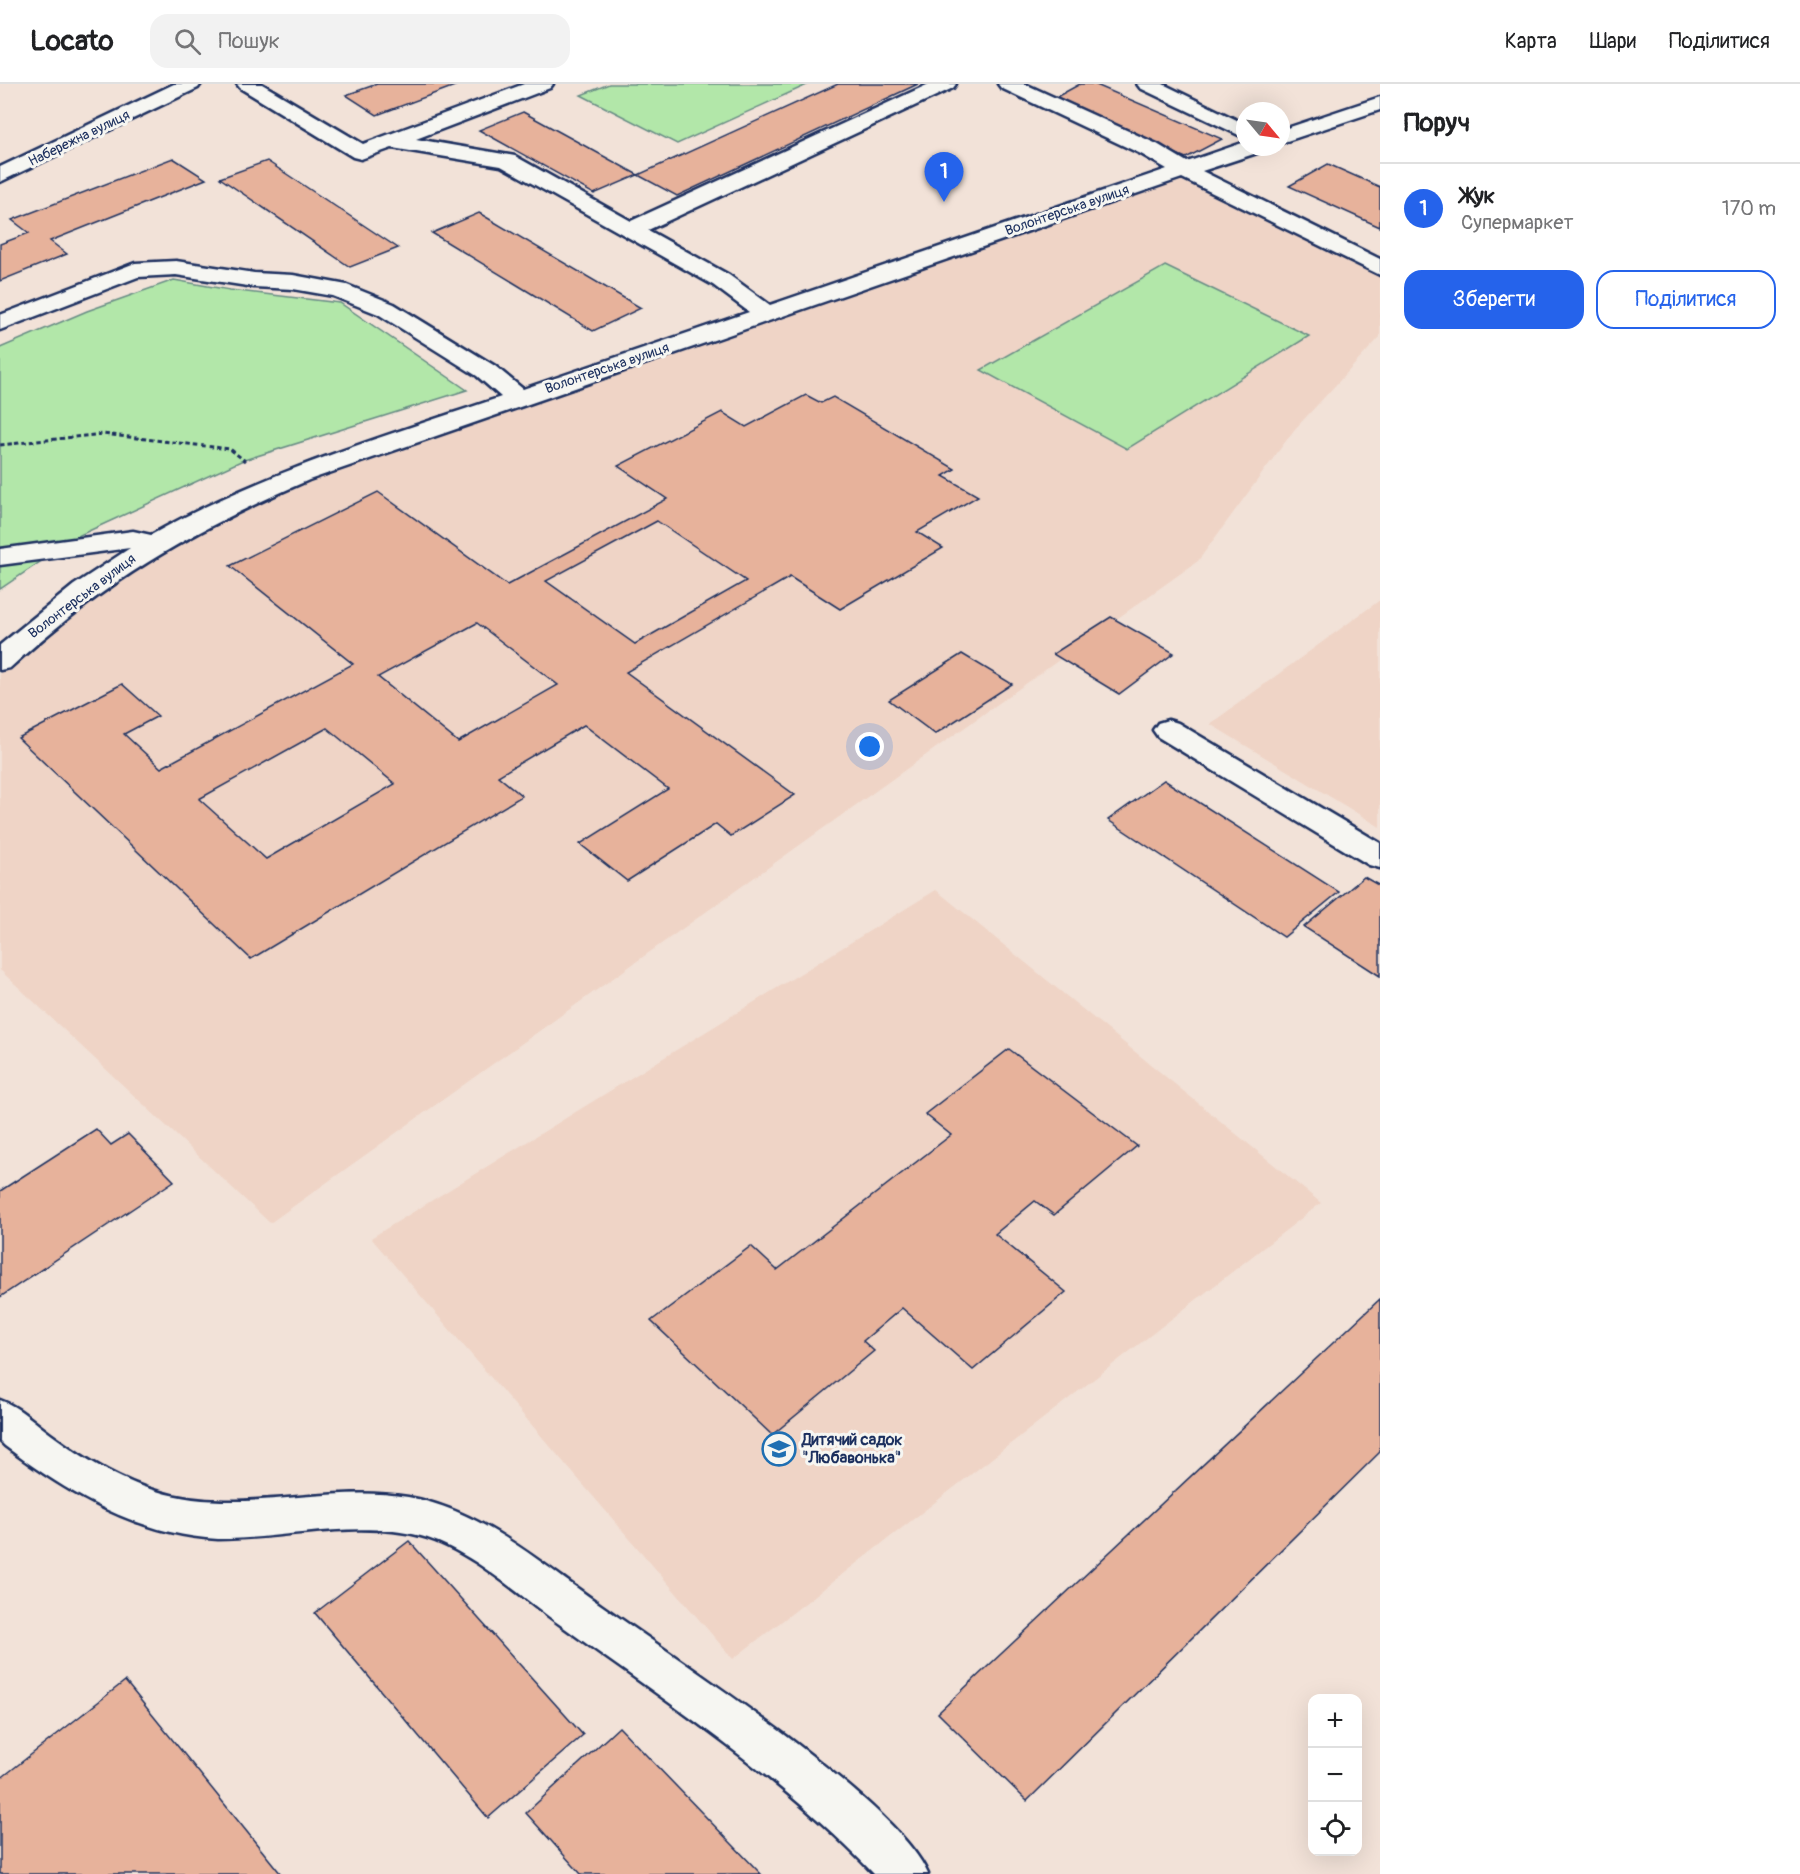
<!DOCTYPE html>
<html lang="uk">
<head>
<meta charset="utf-8">
<style>
  body { margin:0; font-family:Pangolin,sans-serif; background:#f2f2f2; color:#202124 }
  .controls { position:absolute; right:18px; bottom:18px; display:grid; overflow:hidden; border-radius:12px; box-shadow:0 6px 24px #0002 }
  .controls button { width:54px; height:54px; display:grid; place-items:center; padding:0; border:0; border-bottom:2px solid #e0e0e0; background:#fff; color:#202124; font:30px sans-serif }
  .compass { position:absolute; left:1236px; top:18px; width:54px; height:54px; border-radius:50%; background:#fff; box-shadow:0 6px 24px #0002; rotate:119deg }
  .you { position:absolute; left:870px; top:663px; width:21px; height:21px; margin:-15px; border:4px solid #fff; border-radius:50%; background:#1a73e8; box-shadow:0 0 0 9px #1a73e833 }
  .badge { display:grid; place-items:center; width:39px; height:39px; border-radius:50%; background:#2563eb; color:#fff; font-size:20px; font-weight:700 }
  .pin { position:absolute; translate:-50% -50px; filter:drop-shadow(0 2px 3px #0008) }
  .pin::after { content:''; position:absolute; top:32px; width:21px; height:18px; background:inherit; clip-path:polygon(0 0,100% 0,50% 100%) }
  .list { margin:0; padding:0; list-style:none }
  h2 { display:flex; justify-content:space-between; align-items:center; height:78px; margin:0; padding:0 24px; font-size:26px }
  h2 small { font-size:20px; font-weight:400; color:#757577 }
  .list li { display:grid; grid-template-columns:39px 1fr auto; gap:18px; align-items:center; box-sizing:border-box; height:90px; padding:0 24px; border-top:2px solid #e0e0e0 }
  .list b { display:block; font-size:22px; white-space:nowrap }
  .list p { margin:0; font-size:20px; white-space:nowrap; color:#757577 }
  .list em { font-size:20px; font-style:normal; color:#757577 }
  .actions { display:flex; gap:12px; padding:18px 24px }
  .actions a { flex:1; padding:14px 0; border:2px solid #2563eb; border-radius:18px; text-align:center; font-size:21px; color:#2563eb }
  .actions .main { background:#2563eb; color:#fff }
  .icon { flex:none; width:33px; height:33px; fill:none; stroke:currentColor; stroke-width:2; stroke-linecap:round; stroke-linejoin:round }
  .map { position:relative; flex:none; width:1380px; height:1790px; overflow:hidden }
  header { display:flex; align-items:center; gap:36px; box-sizing:border-box; height:84px; padding:0 30px; background:#fff; border-bottom:2px solid #e0e0e0 }
  header strong { font-size:28px }
  nav { display:flex; gap:33px; margin-inline-start:auto; font-size:21px }
  .search { width:420px; height:54px; background:#f2f2f2; display:flex; align-items:center; gap:15px; box-sizing:border-box; padding:0 21px; border-radius:18px; color:#757577; font-size:22px }
  main { display:flex }
  aside { flex:1; background:#fff }
  .map>svg:first-child { display:block }
</style>
</head>
<body>
<header>
<strong>Locato</strong>
<div class="search"><svg class="icon" aria-label="search" viewBox="0 0 24 24"><circle cx="10" cy="10" r="6"/><path d="M15 15l6 6"/></svg>Пошук</div>
<nav><a>Карта</a><a>Шари</a><a>Поділитися</a></nav>
</header>
<main>
<div class="map">
<svg width="1380" height="1790" viewBox="0 0 1380 1790">
  <rect width="100%" height="100%" fill="#f2e2d8"/>
  <filter id="ink" filterUnits="userSpaceOnUse"><feTurbulence type="fractalNoise" baseFrequency=".0167" numOctaves="2"/><feDisplacementMap in="SourceGraphic" scale="12" xChannelSelector="R" yChannelSelector="G"/><feConvolveMatrix kernelMatrix="1 2 1 2 8 2 1 2 1" color-interpolation-filters="sRGB"/></filter>
  <g filter="url(#ink)">
    <g fill="#efd4c6">
      <polygon points="1185,86 1380,183 1380,253 1294,346 1198,477 270,1139 0,886 0,578 223,424"/>
      <polygon points="1380,516 1380,743 1210,640"/>
      <polygon points="936,806 1321,1119 733,1575 371,1154"/>
    </g>
    <g fill="#b2e7a9" stroke="#668b84" stroke-width="1.5">
      <polygon points="609,0 809,0 677,60 581,11"/>
      <polygon points="1165,182 1309,252 1127,365 981,286"/>
      <polygon points="174,196 230,206 340,219 467,306 241,377 80,451 0,505 0,264 87,227"/>
    </g>
    <g fill="#e7b29b" stroke="#1b2f5e" stroke-width="1.5" fill-rule="evenodd">
      <polygon points="377,0 460,0 377,31 346,11"/>
      <polygon points="838,0 918,0 677,112 638,91"/>
      <polygon points="1080,0 1094,0 1222,55 1186,74 1049,17"/>
      <polygon points="523,28 638,91 594,110 479,46"/>
      <polygon points="173,74 206,95 50,157 67,170 0,197 0,160 29,149 12,136"/>
      <polygon points="267,77 398,164 350,183 220,94"/>
      <polygon points="1328,80 1380,103 1380,143 1289,102"/>
      <polygon points="479,129 641,224 593,247 432,149"/>
      <path d="M806,311L821,319L833,313L955,385L943,392L978,412L917,448L943,464L840,525L790,493L626,588L795,711L731,752L716,740L627,797L580,760L668,705L584,641L498,692L522,712L251,875L18,654L122,600L158,632L124,650L161,684L353,580L230,482L378,408L507,501L667,415L618,382L722,328L746,343ZM657,437L746,497L635,560L546,497ZM477,539L558,601L458,658L378,593ZM327,644L395,700L266,775L199,715Z"/>
      <polygon points="1111,533 1174,569 1119,610 1053,570"/>
      <polygon points="962,570 1012,600 935,650 889,616"/>
      <polygon points="1164,696 1339,808 1284,853 1108,736"/>
      <polygon points="1364,793 1380,802 1380,892 1304,843"/>
      <polygon points="1009,965 1137,1062 1054,1131 1035,1117 995,1150 1066,1208 973,1286 902,1224 863,1257 874,1267 772,1351 651,1237 751,1162 777,1186 951,1051 925,1030"/>
      <polygon points="96,1045 111,1061 128,1050 174,1097 0,1213 0,1107"/>
      <polygon points="1380,1215 1380,1368 1027,1717 938,1629"/>
      <polygon points="409,1457 583,1651 488,1734 315,1529"/>
      <polygon points="125,1597 281,1790 0,1790 0,1695"/>
      <polygon points="619,1643 761,1790 581,1790 526,1729"/>
    </g>
    <g fill="none" stroke-linecap="round" stroke-linejoin="round">
      <defs>
        <g id="minor">
          <polygon points="174,0 201,0 198,4 0,98 0,83"/>
          <path d="M237,0H262L363,60L524,0H553L550,4L416,55L515,72L631,137L929,0H956L953,4L648,146L729,191L770,221L1167,85L1141,70L1001,4L998,0H1025L1157,60L1187,78L1245,58V63H1263L1260,68L1202,87L1380,175V191L1182,94L309,396C191,447 106,496 10,584L0,586V561L74,501L130,464L0,481V465L133,447L151,451C261,389 382,353 501,313L477,292L378,230L333,212L293,205L254,203L176,191L138,193L0,246V231L135,179L176,177L254,189L293,191L347,201L394,220L495,282L523,305L749,228L713,201L501,82L392,64L361,75L353,73L240,4Z"/>
          <polygon points="1137,0 1163,0 1245,40 1245,54 1140,4"/>
          <polygon points="1380,13 1380,26 1281,59 1281,46"/>
          <polygon points="1168,636 1178,639 1380,759 1380,784 1369,781 1158,653 1153,646 1158,639"/>
          <path d="M0,1316C20,1323 35,1339 52,1351C83,1374 119,1396 156,1407C239,1433 324,1399 408,1413C482,1426 541,1480 601,1521C667,1567 733,1612 797,1660C834,1689 910,1748 928,1790H874C782,1693 670,1620 562,1542C521,1513 470,1465 421,1452C356,1435 284,1455 218,1455C139,1451 67,1409 5,1362L0,1357Z"/>
        </g>
      </defs>
      <use href="#minor" stroke="#1b2f5e" stroke-width="5"/>
      <polyline stroke="#1b2f5e" stroke-width="3" stroke-dasharray="4.5 3" stroke-linecap="butt" points="0,361 103,350 230,365 245,377"/>
      <use href="#minor" fill="#f6f6f2" fill-rule="evenodd"/>
    </g>
  </g>
  <defs>
    <symbol id="school-ring" viewBox="-11 -11 22 22"><circle r="9.5" fill="#f6f6f2" stroke="#1f6fb2" stroke-width="1.5"/><path d="M0-5L7-2L0 1L-7-2ZM-4 1L0 2.5L4 1V4Q0 6-4 4Z" fill="#1f6fb2"/></symbol>
  </defs>
  <g fill-rule="evenodd">
    <use href="#school-ring" x="760" y="1346" width="38" height="38"/>
  </g>
  <g text-anchor="middle" dominant-baseline="central" stroke-width="6" stroke-linejoin="round" paint-order="stroke">
    <g font-size="14" fill="#1b2f5e" stroke="#f6f6f2">
      <text transform="translate(79 54) rotate(-26)">Набережна вулиця</text>
      <text transform="translate(1067 126) rotate(-19)">Волонтерська вулиця</text>
      <text transform="translate(607 284) rotate(-19)">Волонтерська вулиця</text>
      <text transform="translate(82 512) rotate(-37)">Волонтерська вулиця</text>
    </g>
    <g font-size="16" font-weight="bold" fill="#1b2f5e" stroke="#f6f6f2" text-anchor="start">
      <text x="802" y="1356">Дитячий садок<tspan x="802" dy="18">"Любавонька"</tspan></text>
    </g>
  </g>
</svg>
<div class="controls">
<button>+</button>
<button>−</button>
<button><svg class="icon" aria-label="locate" viewBox="0 0 24 24"><circle cx="12" cy="12" r="6"/><path d="M12 2v4M12 18v4M2 12h4M18 12h4"/></svg></button>
</div>
<svg class="compass" viewBox="-18 -18 36 36"><path d="M0-13l5 13h-10z" fill="#e53935"/><path d="M0 13l5-13h-10z" fill="#757577"/></svg>
<div class="you"></div>
<div class="pin badge" style="left:944px;top:118px">1</div>
</div>
<aside>
<h2>Поруч<small></small></h2>
<ul class="list">
<li><span class="badge">1</span><div><b>Жук</b><p>Супермаркет</p></div><em>170 m</em></li>
</ul>
<div class="actions"><a class="main">Зберегти</a><a>Поділитися</a></div>
</aside>
</main>
</body>
</html>
